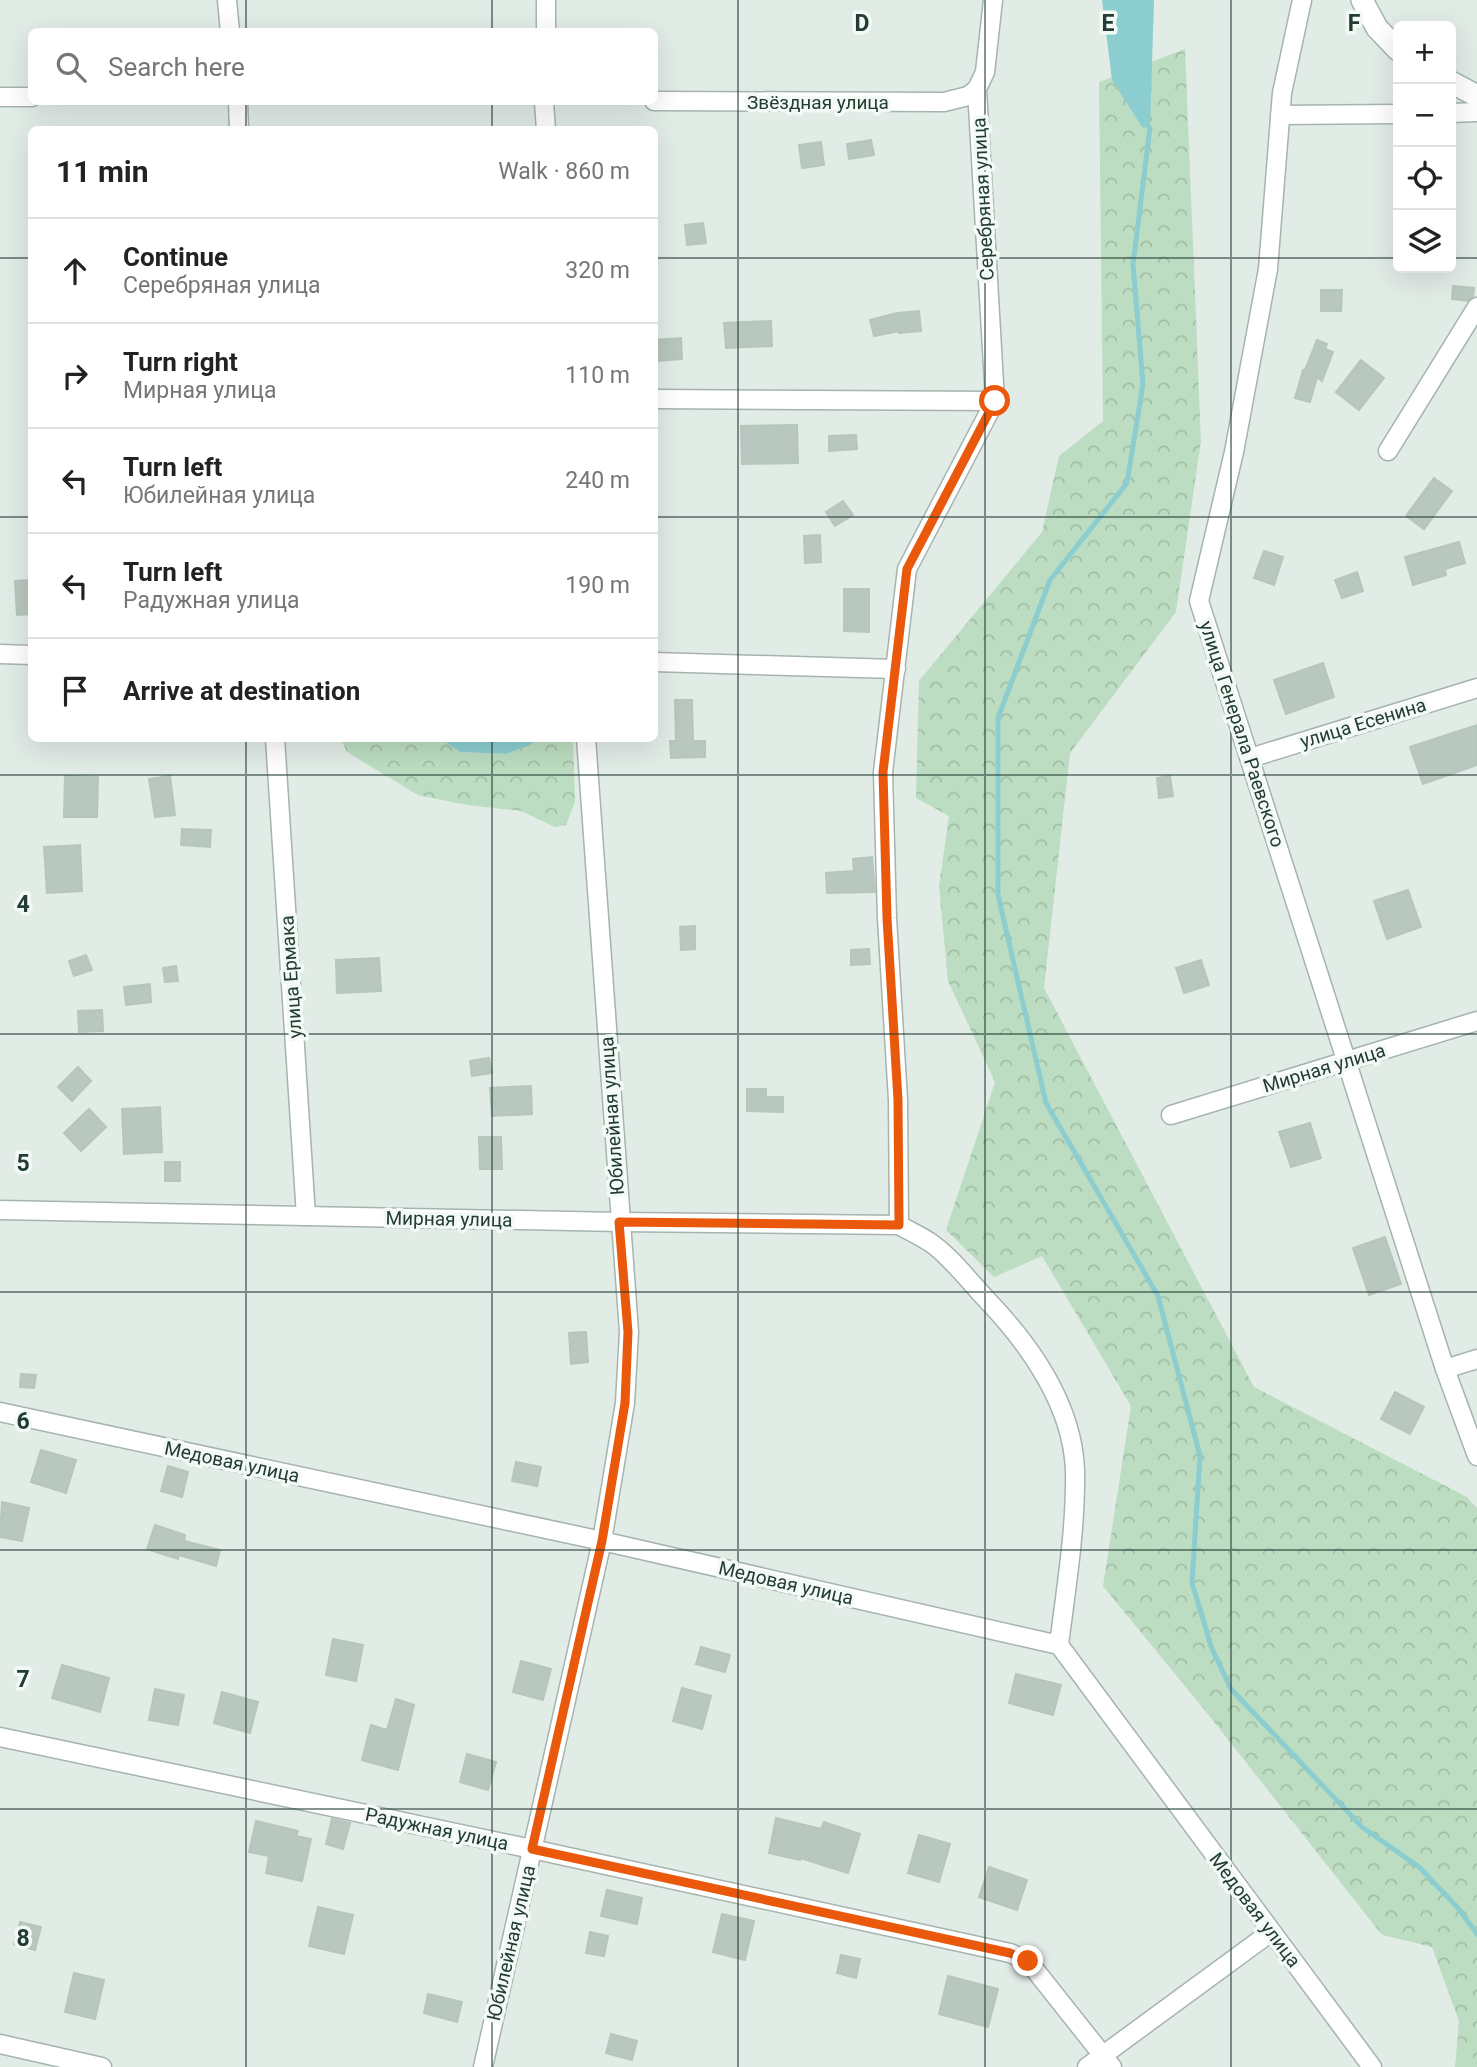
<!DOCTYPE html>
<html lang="en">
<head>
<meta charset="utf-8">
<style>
  body { margin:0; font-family:Roboto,sans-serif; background:#f2f2f2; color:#222 }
  .controls { position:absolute; right:21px; top:21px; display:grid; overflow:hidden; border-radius:10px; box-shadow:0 7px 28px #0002 }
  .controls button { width:63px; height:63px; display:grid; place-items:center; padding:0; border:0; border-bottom:2px solid #e0e0e0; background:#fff; color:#222; font:35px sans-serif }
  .stop { position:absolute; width:21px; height:21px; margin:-16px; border:5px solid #ea580c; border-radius:50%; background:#fff }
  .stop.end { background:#ea580c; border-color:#fff; box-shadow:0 2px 7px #0008 }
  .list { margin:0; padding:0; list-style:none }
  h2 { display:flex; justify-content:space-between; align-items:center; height:91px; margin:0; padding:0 28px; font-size:30px }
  h2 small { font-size:23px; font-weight:400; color:#767676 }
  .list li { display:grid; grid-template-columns:46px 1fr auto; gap:21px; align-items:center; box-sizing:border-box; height:105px; padding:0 28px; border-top:2px solid #e0e0e0 }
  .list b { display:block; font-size:26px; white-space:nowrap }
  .list p { margin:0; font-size:23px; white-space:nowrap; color:#767676 }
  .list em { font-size:23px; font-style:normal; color:#767676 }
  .icon { flex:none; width:38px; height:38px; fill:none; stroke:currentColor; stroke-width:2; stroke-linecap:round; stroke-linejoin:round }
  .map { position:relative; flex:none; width:1477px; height:2067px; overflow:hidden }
  .search { position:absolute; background:#fff; box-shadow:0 7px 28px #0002; left:28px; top:28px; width:630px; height:77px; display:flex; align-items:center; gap:18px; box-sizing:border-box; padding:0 24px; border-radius:10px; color:#767676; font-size:26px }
  .panel { position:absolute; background:#fff; box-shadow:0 7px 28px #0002; left:28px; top:126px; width:630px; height:616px; border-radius:10px }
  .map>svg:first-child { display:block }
</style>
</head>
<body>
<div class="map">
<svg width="1477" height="2067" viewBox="0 0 1477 2067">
  <defs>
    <pattern id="forest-crowns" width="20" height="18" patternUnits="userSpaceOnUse" patternTransform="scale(1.75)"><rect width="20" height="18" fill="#bcddc1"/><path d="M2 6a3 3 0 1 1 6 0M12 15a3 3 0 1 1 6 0" fill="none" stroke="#a1bfa6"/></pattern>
  </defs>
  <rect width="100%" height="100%" fill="#e2ece7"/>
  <g fill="url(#forest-crowns)">
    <polygon points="1185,49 1201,441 1176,612 1070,753 1044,988 1254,1387 1467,1497 1477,1508 1477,2067 1455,2067 1459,2021 1432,1947 1382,1935 1211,1718 1103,1586 1131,1406 1042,1256 994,1277 946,1230 995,1082 948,981 939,886 949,816 916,798 919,681 1042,532 1059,456 1103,421 1099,82"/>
    <polygon points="341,739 441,739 460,752 506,754 529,745 535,739 573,739 575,802 566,825 555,827 521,811 467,805 418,795 347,752"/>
  </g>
  <g fill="#8ccdd0">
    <polygon points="1102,0 1154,0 1150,128 1142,127 1112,80"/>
    <polygon points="441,739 535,738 535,739 530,745 506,754 460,752"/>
  </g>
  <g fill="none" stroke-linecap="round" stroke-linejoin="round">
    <polyline stroke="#8ccdd0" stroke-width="5" points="1150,128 1133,264 1143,384 1127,483 1050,580 998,718 998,895 1046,1103 1158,1296 1200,1456 1192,1583 1212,1649 1231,1689 1362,1827 1419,1867 1458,1908 1477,1934"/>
  </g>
  <g fill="#b8c7bf" stroke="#b5c6bd" stroke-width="2">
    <polygon points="871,140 874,155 849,159 847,144"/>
    <polygon points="821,142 824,165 802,168 799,145"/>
    <polygon points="703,223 706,243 687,245 685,225"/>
    <polygon points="1453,286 1474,288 1473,297 1468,301 1452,299"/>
    <polygon points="1321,290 1342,290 1341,311 1321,311"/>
    <polygon points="919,311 921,331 899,333 899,331 874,336 870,320 897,313"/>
    <polygon points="771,321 772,346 726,348 724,323"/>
    <polygon points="681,338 682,359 656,361 654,340"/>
    <polygon points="1317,340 1327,344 1325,349 1333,352 1322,381 1317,377 1310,402 1295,398 1303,370 1305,370"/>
    <polygon points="1361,360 1384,378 1359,410 1336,392"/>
    <polygon points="797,425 798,463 742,464 741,426"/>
    <polygon points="856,435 857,449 829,451 829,436"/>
    <polygon points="1434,478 1452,491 1424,529 1406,516"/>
    <polygon points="843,501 853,515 835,526 826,512"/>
    <polygon points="820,535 821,562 805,563 804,536"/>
    <polygon points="1459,542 1465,563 1445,569 1446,575 1413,585 1405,557"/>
    <polygon points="1264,551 1283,557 1274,585 1254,578"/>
    <polygon points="1357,572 1363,591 1342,598 1335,580"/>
    <polygon points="32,580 32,614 17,615 15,581"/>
    <polygon points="844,589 869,589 869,632 844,631"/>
    <polygon points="1323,663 1334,697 1286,714 1274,680"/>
    <polygon points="675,700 692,700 693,741 705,741 705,757 671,758 670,741 676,741"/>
    <polygon points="1477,725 1477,765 1423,784 1410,747"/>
    <polygon points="65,776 98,777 97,817 64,817"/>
    <polygon points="170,776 175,815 155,817 149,779"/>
    <polygon points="1170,776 1173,796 1159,798 1157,778"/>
    <polygon points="182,829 211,830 210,847 181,845"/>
    <polygon points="80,845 82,891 47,893 44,847"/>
    <polygon points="872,857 875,892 827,893 826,873 854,871 853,859"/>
    <polygon points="1408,890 1421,927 1387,939 1374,901"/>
    <polygon points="695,926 695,949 681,950 680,927"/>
    <polygon points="869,949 870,964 851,965 851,950"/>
    <polygon points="86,955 92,970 74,976 69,961"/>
    <polygon points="379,958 381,991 337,993 336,960"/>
    <polygon points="1201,960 1209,985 1184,993 1176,968"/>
    <polygon points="176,966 178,981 165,982 163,968"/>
    <polygon points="150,984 151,1002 126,1005 124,987"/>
    <polygon points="102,1010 103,1031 79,1032 78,1011"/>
    <polygon points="489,1058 492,1073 472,1076 470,1061"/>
    <polygon points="78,1067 91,1081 72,1101 58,1087"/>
    <polygon points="531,1086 532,1114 492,1116 490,1088"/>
    <polygon points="747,1089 766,1089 766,1097 783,1097 783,1112 747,1111"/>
    <polygon points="160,1107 162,1152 124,1154 122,1109"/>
    <polygon points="89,1109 106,1127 81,1151 64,1133"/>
    <polygon points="1310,1123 1321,1158 1291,1167 1279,1132"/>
    <polygon points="479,1137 501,1137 502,1169 480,1169"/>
    <rect x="165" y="1162" width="15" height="19"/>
    <polygon points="1385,1237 1401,1284 1369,1295 1353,1248"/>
    <polygon points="586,1332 588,1362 571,1364 569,1333"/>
    <polygon points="21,1374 36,1375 34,1388 20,1387"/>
    <polygon points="1395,1392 1424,1407 1410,1434 1381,1419"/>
    <polygon points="41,1450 76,1460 66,1493 31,1482"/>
    <polygon points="516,1462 541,1467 537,1486 512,1481"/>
    <polygon points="168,1466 188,1472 182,1497 161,1491"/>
    <polygon points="2,1502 29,1508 22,1541 0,1537"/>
    <polygon points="155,1525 185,1535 184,1541 220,1550 216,1566 179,1555 178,1559 147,1549"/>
    <polygon points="333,1639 363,1645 356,1681 326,1675"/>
    <polygon points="701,1647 730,1655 725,1672 696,1664"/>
    <polygon points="521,1661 551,1669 543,1700 513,1692"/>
    <polygon points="62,1665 109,1678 100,1712 52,1698"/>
    <polygon points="1016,1674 1061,1685 1053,1715 1009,1703"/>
    <polygon points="682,1688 711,1696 702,1729 673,1721"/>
    <polygon points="155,1689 184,1695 178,1725 149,1720"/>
    <polygon points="222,1692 258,1702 250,1733 214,1723"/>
    <polygon points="396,1699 414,1705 398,1770 362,1760 371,1725 387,1730"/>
    <polygon points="467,1754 496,1762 488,1790 460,1782"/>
    <polygon points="776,1818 821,1829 824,1822 860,1834 848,1873 800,1858 800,1860 769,1853"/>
    <polygon points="332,1819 350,1823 343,1849 326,1844"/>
    <polygon points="256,1821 298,1831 296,1836 311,1839 302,1881 266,1873 269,1856 249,1852"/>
    <polygon points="919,1835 950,1844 939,1882 908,1873"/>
    <polygon points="989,1867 1027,1880 1017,1910 979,1897"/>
    <polygon points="607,1890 642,1898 637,1924 601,1916"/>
    <polygon points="318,1907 353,1915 344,1954 309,1946"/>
    <polygon points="722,1914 754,1921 745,1960 713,1952"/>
    <polygon points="20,1922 41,1927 35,1950 14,1944"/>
    <polygon points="590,1932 608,1936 604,1956 586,1953"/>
    <polygon points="841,1955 860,1959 856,1978 837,1973"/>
    <polygon points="74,1973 104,1980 95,2019 65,2012"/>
    <polygon points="948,1976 998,1989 988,2027 939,2014"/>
    <polygon points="428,1994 462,2002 457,2022 424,2013"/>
    <polygon points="611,2034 637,2041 632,2060 606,2053"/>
  </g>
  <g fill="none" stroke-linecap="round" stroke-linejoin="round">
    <defs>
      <g id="street">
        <polyline points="227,0 230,32"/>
        <path d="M993,0L985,72L977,89L995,401L907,569L883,772L887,918L898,1100L899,1225C909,1231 921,1236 931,1243C950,1256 970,1282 987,1300C1030,1345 1073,1406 1075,1471C1076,1529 1066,1588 1059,1645"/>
        <polyline points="1302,0 1282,93 1268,269 1234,452 1199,601 1445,1369 1477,1456"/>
        <polyline points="546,32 546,0"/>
        <polyline points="0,97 32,97"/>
        <polyline points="654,101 944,102 968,96 977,89"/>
        <polyline points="238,102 239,130"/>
        <polyline points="544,102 546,130"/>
        <polyline points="1451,113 1477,112"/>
        <polyline points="1280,115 1398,114"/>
        <polyline points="654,399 995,401"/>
        <polyline points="1388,451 1477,307"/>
        <polyline points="0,654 32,655"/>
        <polyline points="654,662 896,669"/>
        <polyline points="275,738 306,1216"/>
        <polyline points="1250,758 1477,688"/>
        <polyline points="1171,1115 1477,1021"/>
        <polyline points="0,1210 619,1222 899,1225"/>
        <polyline points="1445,1369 1477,1359"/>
        <polyline points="0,1412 602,1541 1059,1645 1372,2067"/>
        <polyline points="0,1737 532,1849 1010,1953 1028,1961 1112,2067"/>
        <polyline points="0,2044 102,2067"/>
        <polyline points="483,2067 602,1541 625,1403 629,1332 586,738"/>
        <polyline points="1087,2067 1271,1932"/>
      </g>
      <g id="secondary">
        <polyline points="1362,0 1377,28 1398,50"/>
        <polyline points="1451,82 1477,96"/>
      </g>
    </defs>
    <use href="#street" stroke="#a5b4ad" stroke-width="21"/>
    <use href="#secondary" stroke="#a1b8ad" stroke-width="24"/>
    <use href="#street" stroke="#fff" stroke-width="18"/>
    <use href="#secondary" stroke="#fff" stroke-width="21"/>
  </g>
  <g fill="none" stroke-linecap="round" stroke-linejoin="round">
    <polyline stroke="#ea580c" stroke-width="9" points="995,401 907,569 883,772 887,918 898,1100 899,1225 619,1222 628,1332 625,1403 602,1541 532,1849 1010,1953 1028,1961"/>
  </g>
  <path fill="none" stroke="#233d33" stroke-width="2" stroke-opacity="0.55" d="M246,0V32M492,0V32M738,0V2067M985,0V2067M1231,0V2067M246,102V130M492,102V130M0,258H32M654,258H1398M1451,258H1477M0,517H32M654,517H1477M246,738V2067M492,738V2067M0,775H1477M0,1034H1477M0,1292H1477M0,1550H1477M0,1809H1477"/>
  <g text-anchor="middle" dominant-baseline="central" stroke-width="7" stroke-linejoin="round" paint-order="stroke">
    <g font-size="19" fill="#233d33" stroke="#f3f9f5">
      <text x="818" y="102">Звёздная улица</text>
      <text transform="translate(983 199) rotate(-93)">Серебряная улица</text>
      <text transform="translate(1363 723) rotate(-17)">улица Есенина</text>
      <text transform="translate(1242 734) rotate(72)">улица Генерала Раевского</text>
      <text transform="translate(291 977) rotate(-94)">улица Ермака</text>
      <text transform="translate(1324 1068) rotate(-17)">Мирная улица</text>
      <text transform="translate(612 1116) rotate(-94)">Юбилейная улица</text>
      <text transform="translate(449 1219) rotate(1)">Мирная улица</text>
      <text transform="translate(232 1462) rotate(12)">Медовая улица</text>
      <text transform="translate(786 1583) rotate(13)">Медовая улица</text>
      <text transform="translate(437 1829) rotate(12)">Радужная улица</text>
      <text transform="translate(1255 1910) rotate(53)">Медовая улица</text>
      <text transform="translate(511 1943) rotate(-77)">Юбилейная улица</text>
    </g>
  </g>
  <g font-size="23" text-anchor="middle" font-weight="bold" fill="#233d33" stroke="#f3f9f5" stroke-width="7" stroke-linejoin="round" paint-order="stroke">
    <text x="862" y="31">D</text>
    <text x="1108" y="31">E</text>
    <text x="1354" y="31">F</text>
    <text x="23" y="912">4</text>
    <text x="23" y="1171">5</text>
    <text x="23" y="1429">6</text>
    <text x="23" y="1687">7</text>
    <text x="23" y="1946">8</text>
  </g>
</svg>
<div class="controls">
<button>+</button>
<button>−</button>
<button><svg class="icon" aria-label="locate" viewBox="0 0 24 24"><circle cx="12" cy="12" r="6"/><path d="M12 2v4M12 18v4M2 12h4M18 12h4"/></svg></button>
<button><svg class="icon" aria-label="layers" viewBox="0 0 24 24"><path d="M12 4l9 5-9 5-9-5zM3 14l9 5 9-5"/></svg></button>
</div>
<div class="stop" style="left:995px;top:401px"></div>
<div class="stop end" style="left:1028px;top:1961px"></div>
<div class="search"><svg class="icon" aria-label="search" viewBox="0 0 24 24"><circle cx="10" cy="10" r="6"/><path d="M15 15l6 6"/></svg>Search here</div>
<section class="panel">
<h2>11 min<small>Walk · 860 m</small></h2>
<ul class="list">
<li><svg class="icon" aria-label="ahead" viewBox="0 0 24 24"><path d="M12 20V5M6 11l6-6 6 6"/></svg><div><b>Continue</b><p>Серебряная улица</p></div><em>320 m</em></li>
<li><svg class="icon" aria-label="right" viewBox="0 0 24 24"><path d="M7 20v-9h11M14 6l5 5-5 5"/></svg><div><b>Turn right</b><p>Мирная улица</p></div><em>110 m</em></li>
<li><svg class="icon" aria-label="left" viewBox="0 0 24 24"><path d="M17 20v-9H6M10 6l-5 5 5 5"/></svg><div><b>Turn left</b><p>Юбилейная улица</p></div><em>240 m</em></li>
<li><svg class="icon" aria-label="left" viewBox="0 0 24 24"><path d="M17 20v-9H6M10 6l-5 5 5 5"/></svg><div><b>Turn left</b><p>Радужная улица</p></div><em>190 m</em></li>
<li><svg class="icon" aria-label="arrive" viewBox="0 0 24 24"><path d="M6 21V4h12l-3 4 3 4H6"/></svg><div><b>Arrive at destination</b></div></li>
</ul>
</section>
</div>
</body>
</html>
